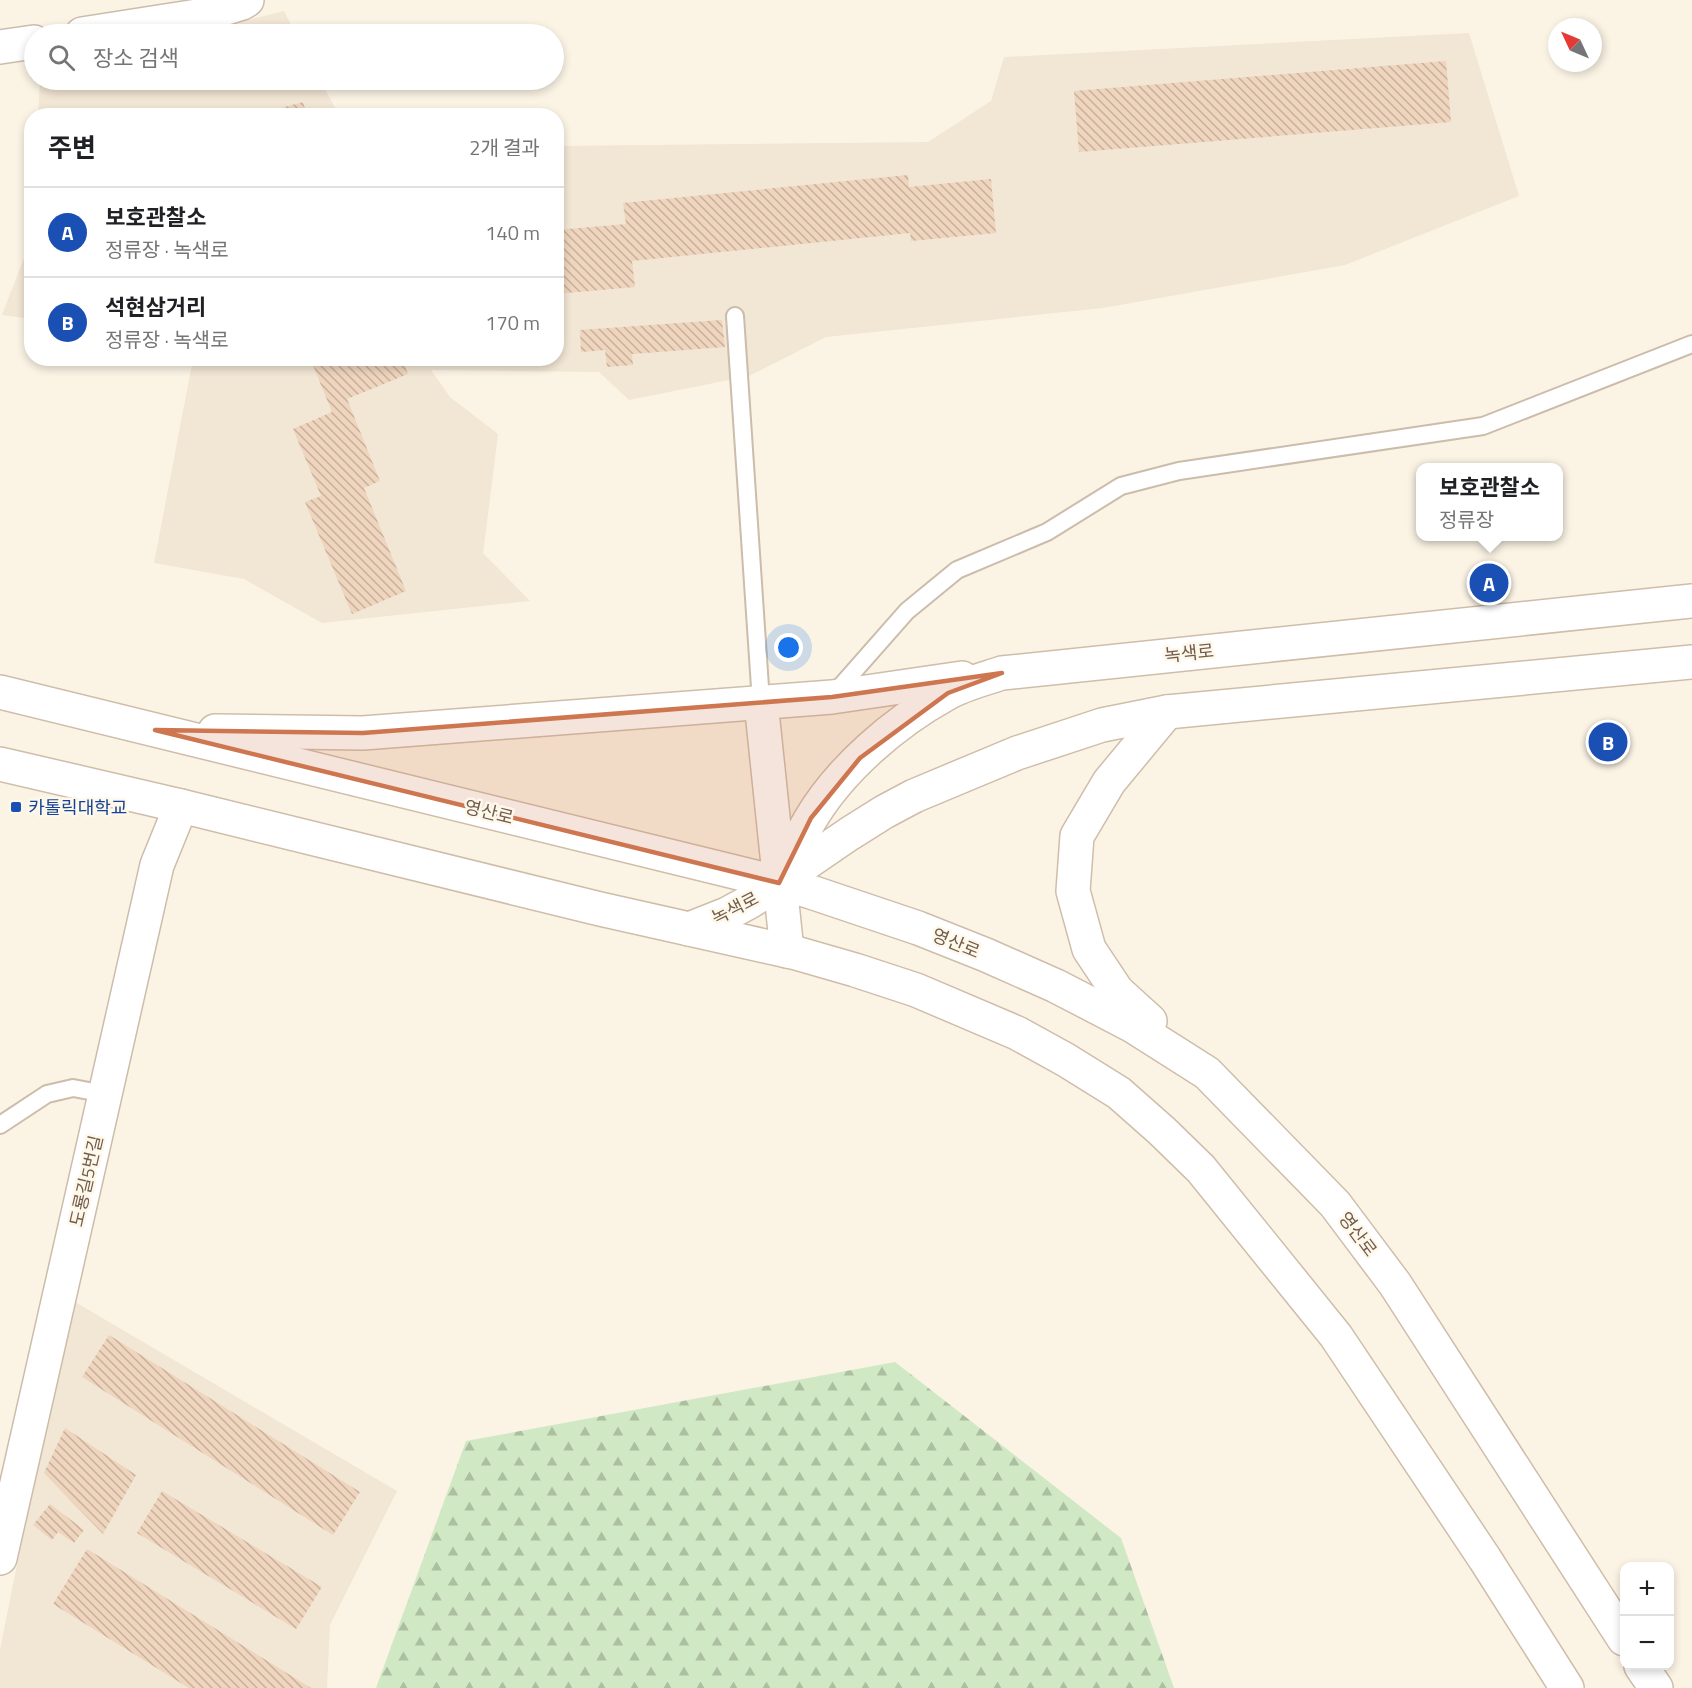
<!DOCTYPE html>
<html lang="ko">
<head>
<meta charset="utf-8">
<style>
  body { margin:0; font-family:"Titillium Web","Noto Sans KR",sans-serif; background:#f2f2f2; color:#202124 }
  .controls { position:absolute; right:18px; bottom:18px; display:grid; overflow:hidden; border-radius:12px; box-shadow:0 3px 9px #0003 }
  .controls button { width:54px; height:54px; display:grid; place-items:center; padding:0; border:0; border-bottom:2px solid #e0e0e0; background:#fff; color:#202124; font:30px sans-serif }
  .compass { position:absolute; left:1548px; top:18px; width:54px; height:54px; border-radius:50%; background:#fff; box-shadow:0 3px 9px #0003; rotate:314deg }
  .you { position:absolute; left:789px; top:648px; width:21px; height:21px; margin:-15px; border:4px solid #fff; border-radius:50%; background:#1a73e8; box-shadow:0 0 0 9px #1a73e833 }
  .badge { display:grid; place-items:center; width:39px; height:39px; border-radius:50%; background:#db2777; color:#fff; font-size:20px; font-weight:700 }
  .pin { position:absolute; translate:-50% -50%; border:3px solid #fff; box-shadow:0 2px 6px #0006 }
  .popup { position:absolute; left:1416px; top:463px; width:147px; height:78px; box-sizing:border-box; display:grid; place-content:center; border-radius:12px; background:#fff; filter:drop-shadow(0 2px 4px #0005); font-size:20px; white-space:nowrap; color:#757577 }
  .popup b { font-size:22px; color:#202124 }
  .popup::after { content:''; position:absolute; left:50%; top:100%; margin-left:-12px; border:12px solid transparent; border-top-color:#fff }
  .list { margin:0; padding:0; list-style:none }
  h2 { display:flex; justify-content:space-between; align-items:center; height:78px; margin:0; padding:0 24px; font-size:26px }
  h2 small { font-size:20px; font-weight:400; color:#757577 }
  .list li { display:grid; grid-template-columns:39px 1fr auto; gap:18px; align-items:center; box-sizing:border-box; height:90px; padding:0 24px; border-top:2px solid #e0e0e0 }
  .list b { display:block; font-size:22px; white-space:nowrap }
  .list p { margin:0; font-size:20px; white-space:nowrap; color:#757577 }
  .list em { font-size:20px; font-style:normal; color:#757577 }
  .icon { flex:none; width:33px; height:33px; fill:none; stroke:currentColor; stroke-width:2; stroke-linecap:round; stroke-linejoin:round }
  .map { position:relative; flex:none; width:1692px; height:1688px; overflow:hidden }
  .search { position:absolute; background:#fff; box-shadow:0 3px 9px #0003; left:24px; top:24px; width:540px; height:66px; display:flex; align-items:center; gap:15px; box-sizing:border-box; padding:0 21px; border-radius:33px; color:#757577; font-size:22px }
  .panel { position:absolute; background:#fff; box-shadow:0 3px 9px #0003; left:24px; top:108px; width:540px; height:258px; border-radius:24px }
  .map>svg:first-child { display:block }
</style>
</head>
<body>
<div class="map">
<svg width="1692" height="1688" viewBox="0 0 1692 1688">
  <defs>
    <pattern id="forest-firs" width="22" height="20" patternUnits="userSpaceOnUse" patternTransform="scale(1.5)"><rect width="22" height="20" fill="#d0e8c4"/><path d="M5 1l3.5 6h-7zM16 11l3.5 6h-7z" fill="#adbfa1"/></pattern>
    <pattern id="building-back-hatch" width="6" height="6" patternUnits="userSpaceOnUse" patternTransform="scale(1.5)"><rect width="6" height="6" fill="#efd5be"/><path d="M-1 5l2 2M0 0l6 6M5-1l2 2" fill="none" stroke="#c6b09d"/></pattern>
  </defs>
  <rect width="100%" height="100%" fill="#fbf4e5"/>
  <g fill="#f2e6d4">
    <polygon points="284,11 296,34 193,34"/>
    <polygon points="1469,33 1519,196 1345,265 1103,308 826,337 749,376 629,400 599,372 431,370 450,397 498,434 483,553 530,601 322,623 244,579 154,563 193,359 556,358 557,146 928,142 991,101 1004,57"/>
    <polygon points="40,80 320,80 339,115 38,116"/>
    <polygon points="31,223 31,319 2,315 31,240"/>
    <polygon points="70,1299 397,1491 330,1625 327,1688 0,1688 0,1650"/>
  </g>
  <polygon fill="url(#forest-firs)" points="895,1362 1121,1538 1174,1688 376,1688 466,1441"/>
  <g fill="url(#building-back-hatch)">
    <polygon points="1446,61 1451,122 1079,152 1074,91"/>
    <polygon points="303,102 307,116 255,116 255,115"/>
    <polygon points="908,175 909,187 991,179 996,233 911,241 910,233 632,261 635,287 556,294 556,230 626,224 623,203"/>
    <polygon points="722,320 725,347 632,354 633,365 607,367 605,350 581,352 580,330"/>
    <polygon points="310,358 402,358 408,374 347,399 380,481 364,488 406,591 352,614 305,502 321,496 293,429 332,412"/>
    <polygon points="109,1335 360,1492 333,1535 82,1377"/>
    <polygon points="65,1428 136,1475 103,1534 44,1473"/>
    <polygon points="162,1491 322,1587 296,1629 137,1533"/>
    <polygon points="50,1504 84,1530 74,1543 58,1532 52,1540 33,1525"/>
    <polygon points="87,1549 311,1688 189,1688 53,1604"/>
  </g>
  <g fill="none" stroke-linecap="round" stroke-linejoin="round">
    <defs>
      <g id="lane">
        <polyline points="735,316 761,702"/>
        <polyline points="833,695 907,611 957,570 1047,532 1121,486 1179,471 1483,426 1692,344"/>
        <polyline points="0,1125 47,1094 73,1088 105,1094"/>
      </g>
      <g id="street">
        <polyline points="82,34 204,15 242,3 247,0"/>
        <polyline points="0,47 34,42"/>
        <polyline points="0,1558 157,865 181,806"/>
      </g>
      <g id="secondary">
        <polyline points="0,692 751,876 808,891 918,928 986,955 1056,986 1133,1026 1207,1073 1335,1204 1395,1284 1624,1639"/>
        <polyline points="761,702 787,951"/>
        <polyline points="215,731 363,733 832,697 962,678"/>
        <polyline points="0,764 181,806 600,909 796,953 855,970 916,990 1017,1033 1066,1060 1119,1093 1162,1131 1201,1169 1336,1336 1485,1559 1567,1688"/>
        <path d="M780,882C789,860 798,840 810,820C840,769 895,722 946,694C963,684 984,679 1002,673L1692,601"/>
        <polyline points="689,929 727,914 751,901 849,834 884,812 914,796 1017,753 1102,725 1167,712 1692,662"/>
        <polyline points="1150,1021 1117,991 1089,949 1073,891 1077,836 1109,782 1167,712"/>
        <polyline points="1641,1666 1656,1688"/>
      </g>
    </defs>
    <use href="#lane" stroke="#ccbcac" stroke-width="20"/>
    <use href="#street" stroke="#ccbcac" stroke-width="36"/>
    <use href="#secondary" stroke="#cfbdaa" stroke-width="36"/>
    <use href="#lane" stroke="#fff" stroke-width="16"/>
    <use href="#street" stroke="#fff" stroke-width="33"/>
    <use href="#secondary" stroke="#fff" stroke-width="33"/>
  </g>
  <path fill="#ce7650" fill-opacity="0.2" stroke="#ce7650" stroke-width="4.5" stroke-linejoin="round" d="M1002,673L948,693L860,758L811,818L779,883L155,730L363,733L832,697Z"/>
  <rect fill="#1a4fb4" stroke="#fef8eb" stroke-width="2" x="10" y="801" width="12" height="12" rx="3"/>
  <g text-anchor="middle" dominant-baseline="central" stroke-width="5" stroke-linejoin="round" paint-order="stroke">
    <g font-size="18" fill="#725c4c" stroke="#fef8eb">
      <text transform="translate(1189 653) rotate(-6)">녹색로</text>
      <text transform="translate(489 812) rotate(14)">영산로</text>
      <text transform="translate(735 908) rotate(-27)">녹색로</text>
      <text transform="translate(956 943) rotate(22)">영산로</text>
      <text transform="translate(86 1181) rotate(-77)">도룡길5번길</text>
      <text transform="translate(1358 1234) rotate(53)">영산로</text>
    </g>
    <g font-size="18" fill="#164399" stroke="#fef8eb" text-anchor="start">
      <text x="28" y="807">카톨릭대학교</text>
    </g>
  </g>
</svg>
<div class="controls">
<button>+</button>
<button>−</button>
</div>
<svg class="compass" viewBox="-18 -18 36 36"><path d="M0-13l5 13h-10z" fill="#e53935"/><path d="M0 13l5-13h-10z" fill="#757577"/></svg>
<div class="you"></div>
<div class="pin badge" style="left:1489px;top:583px;background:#1a4fb4">A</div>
<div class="popup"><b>보호관찰소</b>정류장</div>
<div class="pin badge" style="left:1608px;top:742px;background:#1a4fb4">B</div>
<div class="search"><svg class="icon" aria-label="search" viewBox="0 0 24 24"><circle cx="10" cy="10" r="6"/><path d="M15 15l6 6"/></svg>장소 검색</div>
<section class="panel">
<h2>주변<small>2개 결과</small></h2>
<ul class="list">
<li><span class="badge" style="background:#1a4fb4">A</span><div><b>보호관찰소</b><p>정류장 · 녹색로</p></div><em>140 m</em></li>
<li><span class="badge" style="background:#1a4fb4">B</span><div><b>석현삼거리</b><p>정류장 · 녹색로</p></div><em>170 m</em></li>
</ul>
</section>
</div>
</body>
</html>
